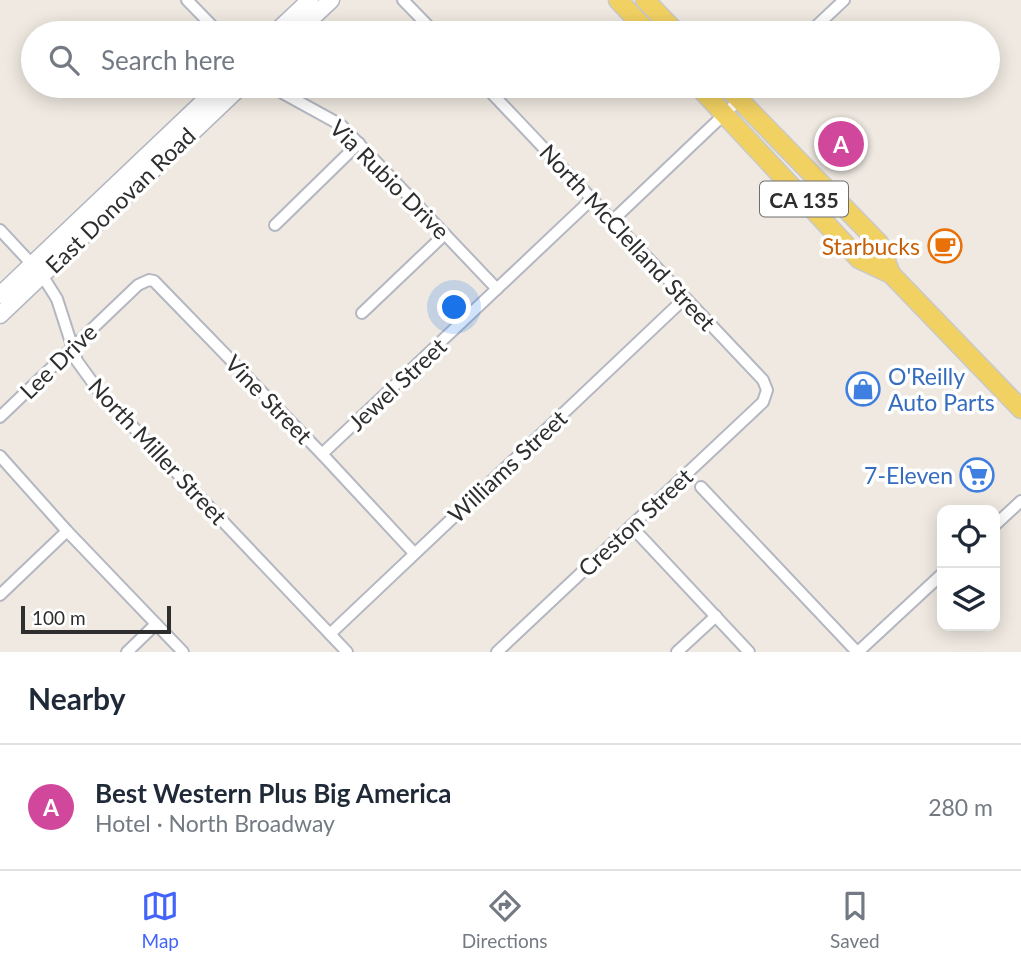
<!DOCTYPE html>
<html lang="en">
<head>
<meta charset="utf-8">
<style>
  body { margin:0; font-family:Lato,sans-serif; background:#f6f6f7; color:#1f2937 }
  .controls { position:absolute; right:21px; bottom:21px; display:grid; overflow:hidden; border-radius:14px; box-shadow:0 4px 18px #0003 }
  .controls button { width:63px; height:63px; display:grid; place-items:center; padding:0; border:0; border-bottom:2px solid #e0e1e3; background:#fff; color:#1f2937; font:35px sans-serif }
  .scale { position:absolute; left:21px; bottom:18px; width:150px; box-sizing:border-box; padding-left:7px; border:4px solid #2e2e2e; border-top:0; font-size:19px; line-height:24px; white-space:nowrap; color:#2e2e2e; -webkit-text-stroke:5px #fff; paint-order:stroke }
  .you { position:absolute; left:455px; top:308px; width:24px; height:24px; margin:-18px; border:5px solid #fff; border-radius:50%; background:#1a73e8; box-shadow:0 0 0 10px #1a73e833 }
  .badge { display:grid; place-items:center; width:46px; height:46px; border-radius:50%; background:#4264fb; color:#fff; font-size:23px; font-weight:700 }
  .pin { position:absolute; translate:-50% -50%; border:4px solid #fff; box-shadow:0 2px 7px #0006 }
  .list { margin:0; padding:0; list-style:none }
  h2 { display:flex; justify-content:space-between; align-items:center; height:91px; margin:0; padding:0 28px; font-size:30px }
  h2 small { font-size:23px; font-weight:400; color:#747a83 }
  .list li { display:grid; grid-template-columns:46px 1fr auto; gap:21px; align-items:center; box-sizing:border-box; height:126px; padding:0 28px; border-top:2px solid #e0e1e3 }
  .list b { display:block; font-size:26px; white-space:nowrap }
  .list p { margin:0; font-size:23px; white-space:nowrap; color:#747a83 }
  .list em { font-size:23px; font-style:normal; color:#747a83 }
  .icon { flex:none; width:38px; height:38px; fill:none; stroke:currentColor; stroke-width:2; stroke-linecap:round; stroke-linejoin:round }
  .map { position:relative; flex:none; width:1021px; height:652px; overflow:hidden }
  .search { position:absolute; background:#fff; box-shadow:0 4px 18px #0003; left:21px; right:21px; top:21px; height:77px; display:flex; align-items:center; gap:18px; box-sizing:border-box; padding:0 24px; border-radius:38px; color:#747a83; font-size:26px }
  .sheet { height:217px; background:#fff }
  nav { display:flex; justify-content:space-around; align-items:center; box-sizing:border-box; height:98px; border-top:2px solid #e0e1e3; background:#fff; font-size:19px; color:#747a83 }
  nav a { display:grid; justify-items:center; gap:4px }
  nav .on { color:#4264fb }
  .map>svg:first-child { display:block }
</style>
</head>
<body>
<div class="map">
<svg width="1021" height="652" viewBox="0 0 1021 652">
  <rect width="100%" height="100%" fill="#efe9e1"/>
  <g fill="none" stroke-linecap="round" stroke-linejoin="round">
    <defs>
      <g id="minor">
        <polyline points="187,0 219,33"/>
        <polyline points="403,0 435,33"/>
        <polyline points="809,33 844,0"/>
        <polyline points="270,86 341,125 497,289"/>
        <polyline points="485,86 763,380 767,390 763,402 497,652"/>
        <polyline points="613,220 754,86"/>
        <polyline points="275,225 359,143"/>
        <polyline points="0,230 42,275 57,299 77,361 98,390 347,652"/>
        <polyline points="362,313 445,234"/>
        <polyline points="0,417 138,285 149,280 154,281 322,454 414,553"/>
        <polyline points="322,454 593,198"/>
        <polyline points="0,456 67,531 183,652"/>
        <polyline points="701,487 857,652"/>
        <polyline points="995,525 1021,501"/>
        <polyline points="631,526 749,652"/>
        <polyline points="0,595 67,531"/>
        <polyline points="330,634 685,298"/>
        <polyline points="127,652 156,624"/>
        <polyline points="677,652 716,616"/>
        <polyline points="858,652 942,574"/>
      </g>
      <g id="secondary">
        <polyline points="275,33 310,0"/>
        <polyline points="296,33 331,0"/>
        <polyline points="0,295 220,86"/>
        <polyline points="0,315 241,86"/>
      </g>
      <g id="primary">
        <polyline points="618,0 649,33"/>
        <polyline points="645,0 677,33"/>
        <polyline points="698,86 859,259 891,274 1021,409"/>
        <polyline points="726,86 879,243 891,274"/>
      </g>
    </defs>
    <use href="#minor" stroke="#b4b7c1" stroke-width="14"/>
    <use href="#secondary" stroke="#b4b7c1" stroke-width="19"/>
    <use href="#primary" stroke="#c9c9c9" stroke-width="21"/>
    <use href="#minor" stroke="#fff" stroke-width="10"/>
    <use href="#secondary" stroke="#fff" stroke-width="16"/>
    <use href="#primary" stroke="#f2d163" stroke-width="18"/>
  </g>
  <defs>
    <symbol id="cafe-ring" viewBox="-11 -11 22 22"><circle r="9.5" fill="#fff" stroke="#e8710a" stroke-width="1.5"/><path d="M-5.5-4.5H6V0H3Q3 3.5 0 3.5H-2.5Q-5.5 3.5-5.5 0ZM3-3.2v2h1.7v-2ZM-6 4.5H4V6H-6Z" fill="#e8710a"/></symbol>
    <symbol id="shop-ring" viewBox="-11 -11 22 22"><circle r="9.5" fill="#fff" stroke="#3f7fe0" stroke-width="1.5"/><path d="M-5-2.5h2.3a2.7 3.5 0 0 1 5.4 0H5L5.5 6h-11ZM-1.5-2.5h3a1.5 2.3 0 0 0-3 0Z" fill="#3f7fe0"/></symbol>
    <symbol id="supermarket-ring" viewBox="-11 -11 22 22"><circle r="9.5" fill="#fff" stroke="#3f7fe0" stroke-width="1.5"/><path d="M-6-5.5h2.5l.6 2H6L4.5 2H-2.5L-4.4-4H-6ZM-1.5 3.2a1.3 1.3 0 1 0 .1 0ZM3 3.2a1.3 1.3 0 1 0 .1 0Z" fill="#3f7fe0"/></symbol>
  </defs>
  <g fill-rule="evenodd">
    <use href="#cafe-ring" x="926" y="227" width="38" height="38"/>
    <use href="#shop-ring" x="844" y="370" width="38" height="38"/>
    <use href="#supermarket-ring" x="958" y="456" width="38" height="38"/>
  </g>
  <g text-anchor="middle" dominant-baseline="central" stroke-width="7" stroke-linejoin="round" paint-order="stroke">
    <rect fill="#fff" stroke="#6d6d6d" stroke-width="2" x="760" y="181.5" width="88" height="35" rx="5"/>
    <g font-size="21" font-weight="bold" fill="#2e2e2e">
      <text x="804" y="199">CA 135</text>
    </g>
    <g font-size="23" fill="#2e2e2e" stroke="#fff">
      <text transform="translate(390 179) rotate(45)">Via Rubio Drive</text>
      <text transform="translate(120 200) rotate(-44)">East Donovan Road</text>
      <text transform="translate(628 237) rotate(47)">North McClelland Street</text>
      <text transform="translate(58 361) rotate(-44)">Lee Drive</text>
      <text transform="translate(397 384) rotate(-43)">Jewel Street</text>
      <text transform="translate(269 399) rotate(46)">Vine Street</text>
      <text transform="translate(158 451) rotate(47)">North Miller Street</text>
      <text transform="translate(507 466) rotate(-43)">Williams Street</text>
      <text transform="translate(635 522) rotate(-43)">Creston Street</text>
    </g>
    <g font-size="23" fill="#c56008" stroke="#fff" text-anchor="end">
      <text x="920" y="246">Starbucks</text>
    </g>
    <g font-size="23" fill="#366cbe" stroke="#fff" text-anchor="start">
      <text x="888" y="376">O'Reilly<tspan x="888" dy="26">Auto Parts</tspan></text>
      <text x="953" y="475" text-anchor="end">7-Eleven</text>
    </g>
  </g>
</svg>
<div class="controls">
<button><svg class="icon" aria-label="locate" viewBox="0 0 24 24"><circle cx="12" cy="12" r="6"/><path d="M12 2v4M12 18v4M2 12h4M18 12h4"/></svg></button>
<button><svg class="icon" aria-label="layers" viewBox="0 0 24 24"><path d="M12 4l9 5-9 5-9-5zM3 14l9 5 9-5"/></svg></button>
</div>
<div class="scale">100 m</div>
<div class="you"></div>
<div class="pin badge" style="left:841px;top:144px;background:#d1479c">A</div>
<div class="search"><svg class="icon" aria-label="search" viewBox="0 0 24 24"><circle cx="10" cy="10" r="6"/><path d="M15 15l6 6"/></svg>Search here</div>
</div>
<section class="sheet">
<h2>Nearby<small></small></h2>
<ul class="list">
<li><span class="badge" style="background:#d1479c">A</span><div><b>Best Western Plus Big America</b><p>Hotel · North Broadway</p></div><em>280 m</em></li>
</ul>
</section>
<nav>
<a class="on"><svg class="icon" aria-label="map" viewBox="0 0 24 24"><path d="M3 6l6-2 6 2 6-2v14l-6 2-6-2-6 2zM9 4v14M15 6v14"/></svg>Map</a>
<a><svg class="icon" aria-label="directions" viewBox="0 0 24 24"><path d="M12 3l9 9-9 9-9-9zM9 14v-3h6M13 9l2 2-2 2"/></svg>Directions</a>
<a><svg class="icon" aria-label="saved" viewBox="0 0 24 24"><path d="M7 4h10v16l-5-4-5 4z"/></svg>Saved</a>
</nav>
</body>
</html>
